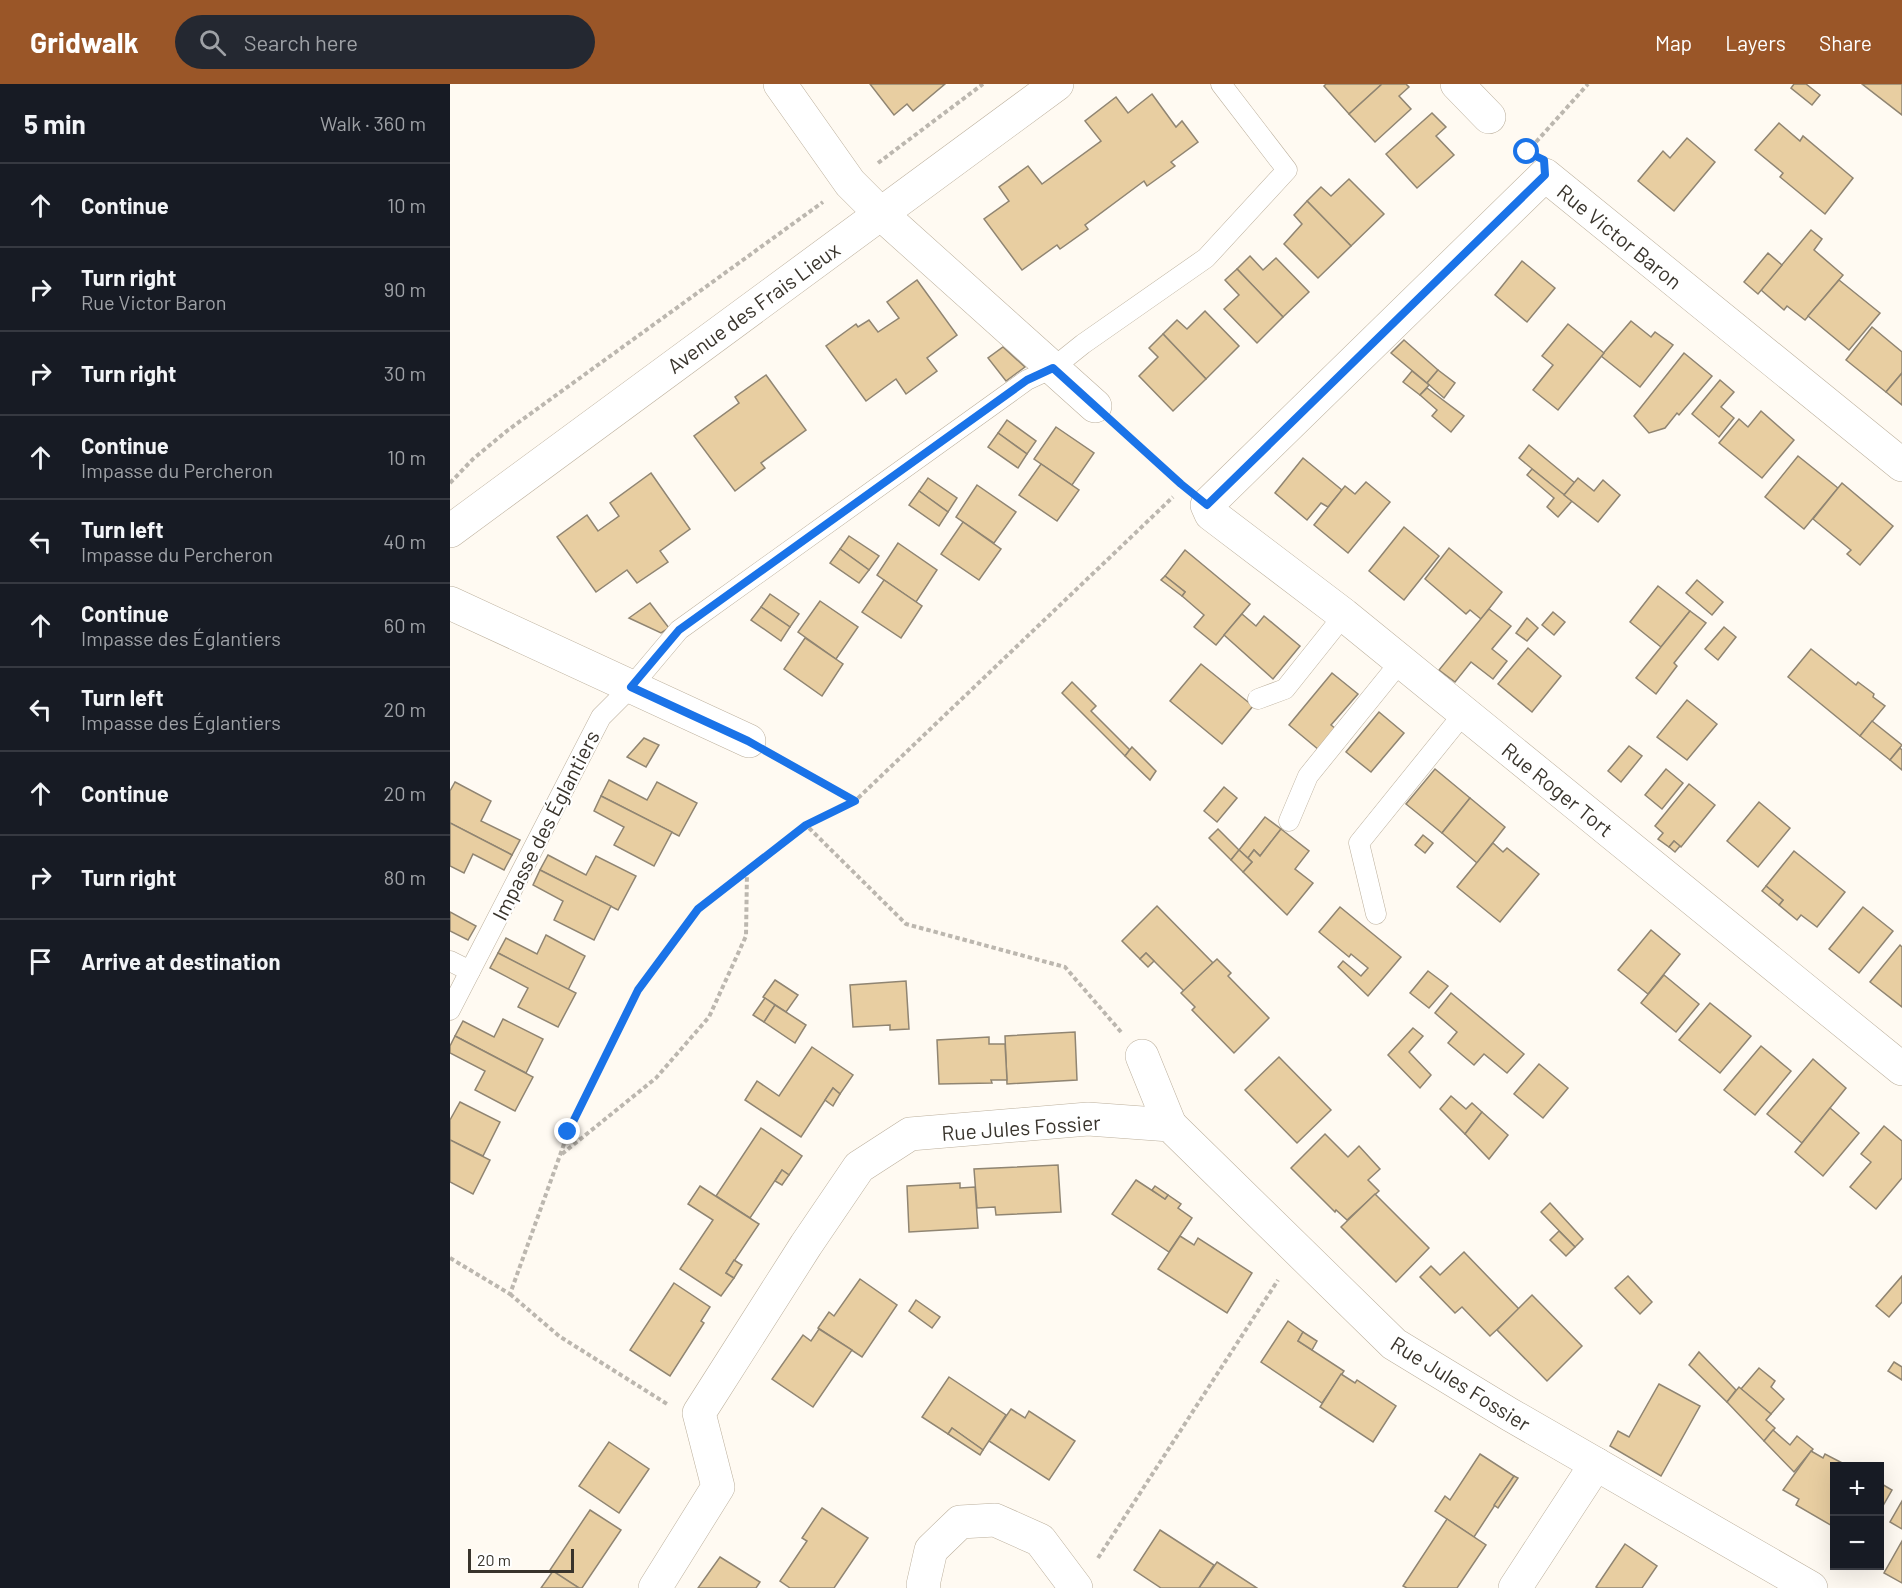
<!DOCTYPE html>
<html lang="en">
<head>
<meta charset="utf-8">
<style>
  body { margin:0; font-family:Barlow,sans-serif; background:#242831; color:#f1f3f6 }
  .controls { position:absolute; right:18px; bottom:18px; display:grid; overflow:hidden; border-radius:0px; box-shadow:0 6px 24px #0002 }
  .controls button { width:54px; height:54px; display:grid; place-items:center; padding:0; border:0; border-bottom:2px solid #363941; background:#171b24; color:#f1f3f6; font:30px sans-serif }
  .scale { position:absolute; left:18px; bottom:15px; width:106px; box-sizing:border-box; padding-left:6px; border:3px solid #39342c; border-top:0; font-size:16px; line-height:21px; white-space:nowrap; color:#39342c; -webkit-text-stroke:4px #fff; paint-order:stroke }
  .stop { position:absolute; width:18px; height:18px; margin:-14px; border:4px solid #1a73e8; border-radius:50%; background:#fff }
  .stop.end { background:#1a73e8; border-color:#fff; box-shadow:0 2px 6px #0008 }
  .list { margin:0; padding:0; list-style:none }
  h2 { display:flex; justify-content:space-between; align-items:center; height:78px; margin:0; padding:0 24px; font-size:26px }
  h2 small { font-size:20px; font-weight:400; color:#9ea1a6 }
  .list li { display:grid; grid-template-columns:39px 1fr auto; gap:18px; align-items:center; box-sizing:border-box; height:84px; padding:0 24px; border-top:2px solid #363941 }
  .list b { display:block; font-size:22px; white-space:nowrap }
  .list p { margin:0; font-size:20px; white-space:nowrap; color:#9ea1a6 }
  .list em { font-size:20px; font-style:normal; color:#9ea1a6 }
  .icon { flex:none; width:33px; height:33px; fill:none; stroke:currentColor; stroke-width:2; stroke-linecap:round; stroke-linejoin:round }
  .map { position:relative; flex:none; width:1452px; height:1504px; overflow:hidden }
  header { display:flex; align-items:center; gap:36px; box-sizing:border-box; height:84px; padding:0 30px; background:#9a5628; color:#fff }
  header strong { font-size:28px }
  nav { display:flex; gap:33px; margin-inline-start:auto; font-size:21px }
  .search { width:420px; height:54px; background:#242831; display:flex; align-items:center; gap:15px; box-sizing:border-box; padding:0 21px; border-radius:33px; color:#9ea1a6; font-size:22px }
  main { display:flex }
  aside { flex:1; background:#171b24 }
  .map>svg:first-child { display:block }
</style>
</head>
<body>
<header>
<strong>Gridwalk</strong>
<div class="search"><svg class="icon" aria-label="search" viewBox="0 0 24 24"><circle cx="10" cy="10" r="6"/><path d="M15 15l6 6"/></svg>Search here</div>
<nav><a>Map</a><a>Layers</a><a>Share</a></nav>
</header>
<main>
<aside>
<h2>5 min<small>Walk · 360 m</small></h2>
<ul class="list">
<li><svg class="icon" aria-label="ahead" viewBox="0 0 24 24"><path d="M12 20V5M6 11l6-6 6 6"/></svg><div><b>Continue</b></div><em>10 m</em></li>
<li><svg class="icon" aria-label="right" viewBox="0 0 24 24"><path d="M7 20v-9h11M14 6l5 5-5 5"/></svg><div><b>Turn right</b><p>Rue Victor Baron</p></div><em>90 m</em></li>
<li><svg class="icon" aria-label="right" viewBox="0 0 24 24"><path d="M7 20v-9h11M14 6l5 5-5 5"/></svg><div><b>Turn right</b></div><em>30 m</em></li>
<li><svg class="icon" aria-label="ahead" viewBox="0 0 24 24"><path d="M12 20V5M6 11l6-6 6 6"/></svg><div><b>Continue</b><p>Impasse du Percheron</p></div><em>10 m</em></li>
<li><svg class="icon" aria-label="left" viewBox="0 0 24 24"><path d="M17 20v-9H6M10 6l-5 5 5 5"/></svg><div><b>Turn left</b><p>Impasse du Percheron</p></div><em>40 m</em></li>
<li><svg class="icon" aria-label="ahead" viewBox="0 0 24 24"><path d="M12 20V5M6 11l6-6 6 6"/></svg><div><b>Continue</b><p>Impasse des Églantiers</p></div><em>60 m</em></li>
<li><svg class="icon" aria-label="left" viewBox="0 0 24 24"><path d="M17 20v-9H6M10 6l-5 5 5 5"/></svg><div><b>Turn left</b><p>Impasse des Églantiers</p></div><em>20 m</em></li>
<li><svg class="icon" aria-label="ahead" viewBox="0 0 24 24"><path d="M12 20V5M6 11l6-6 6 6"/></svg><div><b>Continue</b></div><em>20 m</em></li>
<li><svg class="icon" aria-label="right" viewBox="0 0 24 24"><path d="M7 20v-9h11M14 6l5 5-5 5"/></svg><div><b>Turn right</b></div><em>80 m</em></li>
<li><svg class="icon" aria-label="arrive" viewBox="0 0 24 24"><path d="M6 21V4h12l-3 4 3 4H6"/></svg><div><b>Arrive at destination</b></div></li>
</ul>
</aside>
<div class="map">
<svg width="1452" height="1504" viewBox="0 0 1452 1504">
  <rect width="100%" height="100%" fill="#fffaf2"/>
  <g fill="#e8cea1" stroke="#908572" stroke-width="1.5">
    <polygon points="420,0 495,0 463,27 457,20 444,31"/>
    <polygon points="876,0 932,0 899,30 874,2"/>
    <polygon points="932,0 956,0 959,3 949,12 961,25 925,58 899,30"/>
    <polygon points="1344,0 1356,0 1370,11 1362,21 1341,4"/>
    <polygon points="1412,0 1452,0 1452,31"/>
    <polygon points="702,10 726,43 732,37 748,58 721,78 725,82 697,102 694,97 635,141 638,145 610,165 607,161 572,186 534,135 559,117 549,103 578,82 592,100 651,57 635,37 666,13 678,29"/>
    <polygon points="982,29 996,43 986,52 1004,71 967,104 936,70"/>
    <polygon points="1329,39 1350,57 1353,52 1403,94 1375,130 1330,93 1333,89 1305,66"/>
    <polygon points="1237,54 1265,78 1224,127 1188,97 1213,67 1220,74"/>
    <polygon points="899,95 934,130 901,162 857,117 871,103 881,112"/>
    <polygon points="857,117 901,162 868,194 834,160 852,140 844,131"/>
    <polygon points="1361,146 1372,155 1364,166 1393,191 1355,236 1337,222 1334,226 1311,206"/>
    <polygon points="1318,169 1332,181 1308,210 1294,198"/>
    <polygon points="800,172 813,186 826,174 859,208 833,233 787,185"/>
    <polygon points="1072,177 1105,204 1077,238 1045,211"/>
    <polygon points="787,185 833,233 807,259 774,225 789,211 775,196"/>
    <polygon points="467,196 507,251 477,274 487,287 456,310 446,295 416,317 376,262 406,240 408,243 419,236 428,248 449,234 437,218"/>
    <polygon points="1389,196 1430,229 1399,266 1358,232"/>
    <polygon points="755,227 789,262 756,295 713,250 727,236 737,245"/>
    <polygon points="1181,237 1201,253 1205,248 1223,261 1190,303 1151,272"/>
    <polygon points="1118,240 1154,269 1108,326 1083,306 1103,281 1092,272"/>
    <polygon points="1422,243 1452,268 1452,289 1436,308 1396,276"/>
    <polygon points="713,250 756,295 723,327 689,292 708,273 699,264"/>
    <polygon points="954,256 988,286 977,299 941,269"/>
    <polygon points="553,263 575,283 556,297 538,274"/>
    <polygon points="1234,269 1262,292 1229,331 1227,329 1215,344 1199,349 1184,332"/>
    <polygon points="988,286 1005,299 994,314 977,299"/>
    <polygon points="962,287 979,301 970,311 953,298"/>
    <polygon points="1452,289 1452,321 1436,308"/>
    <polygon points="316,291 356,346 311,379 315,384 285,407 244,352 289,319 285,313"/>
    <polygon points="1270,296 1284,308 1271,323 1284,334 1269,353 1242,330"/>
    <polygon points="977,304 1014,332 1001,348 982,332 987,326 970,311"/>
    <polygon points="1311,327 1344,356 1312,394 1269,359 1289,335 1298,343"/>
    <polygon points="557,336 586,357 577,370 548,349"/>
    <polygon points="606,343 644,369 622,401 584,375"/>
    <polygon points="548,349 577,370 568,384 538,363"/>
    <polygon points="1079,361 1125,399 1114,411 1069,374"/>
    <polygon points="1348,372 1388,404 1354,445 1315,413"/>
    <polygon points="853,374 892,406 878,423 871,419 857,436 825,409"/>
    <polygon points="591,380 629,406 607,437 569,411"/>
    <polygon points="1082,385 1122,417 1108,433 1097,423 1104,414 1077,391"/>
    <polygon points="201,389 240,445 210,467 218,478 187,499 177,486 146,508 107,453 137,431 148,447 169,432 160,419"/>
    <polygon points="478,394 507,414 498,428 469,407"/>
    <polygon points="1128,394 1144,407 1153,396 1170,411 1148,438 1114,411"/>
    <polygon points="916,398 940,418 898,469 864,441 895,402 905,410"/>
    <polygon points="1392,399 1443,442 1410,481 1397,470 1401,466 1363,435"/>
    <polygon points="527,401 566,428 544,459 506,433"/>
    <polygon points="469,407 498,428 489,442 459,421"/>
    <polygon points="513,438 551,465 529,496 491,470"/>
    <polygon points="954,443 989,472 954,516 919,487"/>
    <polygon points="399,452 429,472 419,486 390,465"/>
    <polygon points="448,459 487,486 466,518 427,491"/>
    <polygon points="999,464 1052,508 1031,535 1020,526 1016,530 975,495"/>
    <polygon points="390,465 419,486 409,499 380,479"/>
    <polygon points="735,466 800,520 766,561 744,543 754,531 732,512 735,508 715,492"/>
    <polygon points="715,492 735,508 732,512 711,496"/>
    <polygon points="434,496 472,522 451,554 412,528"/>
    <polygon points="1247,496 1273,518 1262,531 1236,509"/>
    <polygon points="1208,502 1240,527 1211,563 1180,538"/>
    <polygon points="320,510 349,530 340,543 311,523"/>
    <polygon points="370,517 408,543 386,575 348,548"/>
    <polygon points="200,519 219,544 211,549 179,534"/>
    <polygon points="311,523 340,543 331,557 301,536"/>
    <polygon points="1039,525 1061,542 1042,565 1057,577 1043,595 1021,578 1005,598 989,586"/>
    <polygon points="1240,527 1256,539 1224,579 1227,582 1206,610 1186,594"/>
    <polygon points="1103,528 1115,538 1104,551 1092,541"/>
    <polygon points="792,530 806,542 814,532 850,562 823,595 774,551"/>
    <polygon points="1077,534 1088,544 1077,557 1066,549"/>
    <polygon points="1274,543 1286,553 1268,576 1255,565"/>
    <polygon points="355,554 393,580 372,612 334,585"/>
    <polygon points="1078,564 1111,592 1082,628 1048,600"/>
    <polygon points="1361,565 1406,601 1408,598 1424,610 1423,613 1435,622 1410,652 1338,593"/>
    <polygon points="751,580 803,622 772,660 720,617"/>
    <polygon points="882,589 908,610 881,641 886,645 869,666 839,641"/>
    <polygon points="622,598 646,622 641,627 680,666 675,672 612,609"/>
    <polygon points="1237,616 1267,640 1237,676 1207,653"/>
    <polygon points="929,628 954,649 921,688 896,668"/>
    <polygon points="1422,637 1452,661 1440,676 1410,652"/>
    <polygon points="194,654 209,661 196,683 177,673"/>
    <polygon points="1179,662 1192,672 1171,698 1158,687"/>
    <polygon points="682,663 706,687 700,696 675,672"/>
    <polygon points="1450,664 1452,666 1452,686 1440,676"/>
    <polygon points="985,685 1020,714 992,749 956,720"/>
    <polygon points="1216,685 1233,699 1212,725 1195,711"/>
    <polygon points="159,696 197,716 207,698 247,719 229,752 151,712"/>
    <polygon points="5,698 41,717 31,737 70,756 62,771 0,739 0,707"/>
    <polygon points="1239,700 1265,721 1231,763 1224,757 1219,763 1208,755 1213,749 1205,742"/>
    <polygon points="774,703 787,714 767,738 754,727"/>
    <polygon points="151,712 222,748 204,782 164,761 174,743 144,727"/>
    <polygon points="1020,714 1055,743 1027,779 992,749"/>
    <polygon points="1309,718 1340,744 1308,783 1277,757"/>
    <polygon points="815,733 831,745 810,772 804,766 798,774 789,766"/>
    <polygon points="0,739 62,771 54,786 23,770 14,789 0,782"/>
    <polygon points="768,745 789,766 781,776 759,754"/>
    <polygon points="831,745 859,767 845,785 863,799 837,831 793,788 802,778 798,774 804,766 810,772"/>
    <polygon points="973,751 983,759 975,769 965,761"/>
    <polygon points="1224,757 1230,762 1225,768 1219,763"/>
    <polygon points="1043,759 1053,768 1057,764 1089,790 1050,838 1007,803"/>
    <polygon points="789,766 802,778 793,788 781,776"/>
    <polygon points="1344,767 1395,808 1367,843 1351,831 1347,836 1329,821 1333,816 1316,802"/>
    <polygon points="98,771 136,791 146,772 186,792 168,826 90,786"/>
    <polygon points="90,786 161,822 144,856 104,836 113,817 83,801"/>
    <polygon points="1316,802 1333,816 1329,821 1312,807"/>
    <polygon points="707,822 763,879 734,907 696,869 690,875 672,857"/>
    <polygon points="890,823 951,873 918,912 888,883 893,877 911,892 918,884 901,870 899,873 869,848"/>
    <polygon points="1413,823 1443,847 1409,889 1379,865"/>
    <polygon points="0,828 26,842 18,856 0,847"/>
    <polygon points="1201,846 1230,870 1198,910 1168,886"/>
    <polygon points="96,851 135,872 118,906 48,869 56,854 87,870"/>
    <polygon points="1450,861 1452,863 1452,923 1420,898"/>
    <polygon points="48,869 126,909 108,943 68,923 78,904 40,884"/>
    <polygon points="696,869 704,877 698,883 690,875"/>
    <polygon points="767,875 781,889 778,892 819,934 784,969 742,926 745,923 731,909"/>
    <polygon points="978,887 998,902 979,924 960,909"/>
    <polygon points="1214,891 1249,920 1226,948 1191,919"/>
    <polygon points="325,896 348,911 336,928 313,913"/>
    <polygon points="456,897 459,945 440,946 440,941 403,943 400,901"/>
    <polygon points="1001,909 1074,970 1057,989 1034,970 1024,981 998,959 1007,948 985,929"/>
    <polygon points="315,914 325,921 314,938 303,931"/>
    <polygon points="1260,919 1301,952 1270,989 1229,956"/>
    <polygon points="325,921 356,941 345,959 314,938"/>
    <polygon points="53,935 93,955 76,989 5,952 13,937 44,953"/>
    <polygon points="963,944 973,952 959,968 981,991 970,1004 938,971"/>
    <polygon points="625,948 627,996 557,1000 555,952"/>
    <polygon points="5,952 83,993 65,1027 25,1006 35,987 0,969 0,962"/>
    <polygon points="539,953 539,960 555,960 557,996 541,996 542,999 489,1000 487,956"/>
    <polygon points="1311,962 1341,987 1305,1031 1274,1006"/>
    <polygon points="362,963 403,991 390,1010 383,1004 351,1053 295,1016 307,997 329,1012"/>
    <polygon points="829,973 881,1026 847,1059 795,1006"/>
    <polygon points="1363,975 1396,1004 1352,1059 1317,1030"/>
    <polygon points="1089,980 1118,1004 1093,1034 1064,1010"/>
    <polygon points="383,1004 390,1010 383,1022 375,1016"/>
    <polygon points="1001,1012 1016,1025 1022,1019 1032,1028 1015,1050 990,1025"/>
    <polygon points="10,1018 50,1038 33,1072 0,1056 0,1036"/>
    <polygon points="1380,1024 1409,1049 1373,1092 1345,1068"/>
    <polygon points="1032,1028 1058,1051 1039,1075 1015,1050"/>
    <polygon points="1434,1042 1452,1057 1452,1094 1426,1125 1400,1103 1421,1078 1411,1070"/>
    <polygon points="311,1044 352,1072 339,1091 332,1086 300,1134 266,1112"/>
    <polygon points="875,1050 898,1073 909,1062 930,1085 918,1096 929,1107 897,1136 886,1126 885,1128 841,1084"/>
    <polygon points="0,1056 40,1076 23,1110 0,1098"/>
    <polygon points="608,1081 611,1128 546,1131 545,1123 527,1124 524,1085"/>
    <polygon points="332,1086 339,1091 332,1101 325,1097"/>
    <polygon points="686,1096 715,1115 718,1111 731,1120 728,1124 742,1134 719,1168 662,1130"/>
    <polygon points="510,1099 510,1104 525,1103 528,1144 459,1148 457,1102"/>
    <polygon points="250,1102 309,1140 276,1189 284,1194 271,1212 230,1185 263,1136 238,1120"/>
    <polygon points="705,1102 718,1111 715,1115 702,1106"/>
    <polygon points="925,1110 979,1164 946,1198 891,1143"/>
    <polygon points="1100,1119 1133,1155 1125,1163 1091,1128"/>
    <polygon points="1109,1147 1125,1163 1116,1172 1100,1156"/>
    <polygon points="730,1152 744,1161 748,1154 802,1189 777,1229 708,1185"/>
    <polygon points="1014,1168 1069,1225 1040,1252 1012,1223 1005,1229 970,1193 981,1182 990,1191"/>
    <polygon points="284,1176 292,1181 284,1194 276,1189"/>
    <polygon points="1178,1192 1202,1218 1190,1230 1165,1204"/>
    <polygon points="1452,1192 1452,1218 1439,1233 1426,1222"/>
    <polygon points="410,1195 447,1221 412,1273 368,1244 379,1228 384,1232"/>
    <polygon points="224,1199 260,1223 251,1237 254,1239 220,1292 180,1266"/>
    <polygon points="1082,1211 1132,1262 1097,1297 1047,1246"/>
    <polygon points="466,1216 490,1233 482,1244 459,1227"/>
    <polygon points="838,1237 853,1248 848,1257 894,1287 872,1319 811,1278"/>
    <polygon points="369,1245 402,1266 363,1323 322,1295 353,1251 361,1257"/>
    <polygon points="853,1248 867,1257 862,1266 848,1257"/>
    <polygon points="1249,1268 1286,1306 1277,1318 1239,1281"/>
    <polygon points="1444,1278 1452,1283 1452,1296 1438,1287"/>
    <polygon points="1309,1284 1325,1297 1321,1303 1334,1315 1321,1330 1291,1305"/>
    <polygon points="891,1290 905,1299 907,1296 946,1322 923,1358 870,1323"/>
    <polygon points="499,1293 556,1331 533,1366 502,1344 498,1350 472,1333"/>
    <polygon points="1209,1300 1250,1322 1211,1392 1160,1362 1168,1347 1179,1353"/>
    <polygon points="1289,1303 1321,1330 1316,1336 1325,1344 1314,1357 1277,1318"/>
    <polygon points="561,1325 575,1334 579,1327 625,1357 599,1396 539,1357"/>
    <polygon points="502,1344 533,1366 530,1371 498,1350"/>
    <polygon points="1323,1346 1340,1361 1347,1352 1363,1365 1344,1388 1314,1357"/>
    <polygon points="159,1358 199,1385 169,1429 129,1402"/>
    <polygon points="1361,1367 1373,1374 1375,1370 1398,1382 1384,1382 1384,1443 1346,1421 1349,1415 1333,1406"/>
    <polygon points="1030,1370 1064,1392 1024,1453 985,1427 995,1412 1000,1416"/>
    <polygon points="1064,1392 1068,1394 1048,1424 1044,1421"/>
    <polygon points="1430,1399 1442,1406 1430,1427"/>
    <polygon points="1452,1417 1452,1445 1440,1438"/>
    <polygon points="372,1424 418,1454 384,1504 340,1504 330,1497 357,1457 352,1454"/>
    <polygon points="140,1426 171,1446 132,1504 129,1504 100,1486"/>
    <polygon points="997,1435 1036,1461 1007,1504 957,1504 953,1502"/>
    <polygon points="710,1446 764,1481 749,1504 711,1504 684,1486"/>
    <polygon points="1452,1457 1452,1499 1434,1489"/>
    <polygon points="1175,1460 1207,1482 1192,1504 1148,1504 1146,1503"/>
    <polygon points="270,1473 310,1498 306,1504 248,1504"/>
    <polygon points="767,1478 807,1504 749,1504"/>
    <polygon points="103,1487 129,1504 91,1504"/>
  </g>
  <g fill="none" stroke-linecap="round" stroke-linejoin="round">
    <defs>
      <g id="service">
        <polyline points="808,615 835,605 894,531"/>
        <polyline points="839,737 858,692 951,577"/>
        <polyline points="926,830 909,759 1014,629"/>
        <polyline points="0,877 20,887"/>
        <polyline points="0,926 151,633 181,603 229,546 577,296 603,284 633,260 756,174 837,86 771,0"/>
      </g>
      <g id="minor">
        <polyline points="330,0 400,99 430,129 645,322"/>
        <polyline points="1007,0 1039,33"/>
        <polyline points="1452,381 1095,91 757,421 761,430 894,531 1452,985"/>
        <polyline points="0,447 607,0"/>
        <polyline points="0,519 299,657"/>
        <polyline points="692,972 720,1041"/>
        <polyline points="205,1504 268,1403 249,1329 356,1161 409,1083 460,1050 638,1035 720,1041 944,1260 1059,1330 1361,1504"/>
        <polyline points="474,1504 473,1501 481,1466 510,1438 545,1436 590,1456 626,1504"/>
        <polyline points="1065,1504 1146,1380"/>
      </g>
    </defs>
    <use href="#service" stroke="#bcb09d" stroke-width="21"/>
    <use href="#minor" stroke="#bcb09d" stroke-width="34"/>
    <g stroke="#bcb7af" stroke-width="4" stroke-dasharray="4.5 3" stroke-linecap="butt">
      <polyline points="1086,58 1138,0"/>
      <polyline points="428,79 533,0"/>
      <polyline points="670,344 731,400"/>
      <polyline points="0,399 23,375 58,346 373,118"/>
      <polyline points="328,674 405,717"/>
      <polyline points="671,948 615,883 456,840 356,741 405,717 723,413"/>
      <polyline points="112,1070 206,994 259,933 296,852 297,788"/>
      <polyline points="0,1174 60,1210 118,1049 188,906 248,825 356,741"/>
      <polyline points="60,1210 109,1252 217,1320"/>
      <polyline points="648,1474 828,1196"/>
    </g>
    <use href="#service" stroke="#fff" stroke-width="20"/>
    <use href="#minor" stroke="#fff" stroke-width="33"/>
  </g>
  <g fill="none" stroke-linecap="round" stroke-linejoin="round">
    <polyline stroke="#1a73e8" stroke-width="8" points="118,1048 188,906 248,825 356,741 405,717 298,657 181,603 229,546 577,296 603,284 731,400 757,421 1095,91 1094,76 1077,68"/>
  </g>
  <g text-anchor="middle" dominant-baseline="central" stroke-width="4.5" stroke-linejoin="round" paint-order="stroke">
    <g font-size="21" fill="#39342c" stroke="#fff">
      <text transform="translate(1170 152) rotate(39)">Rue Victor Baron</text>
      <text transform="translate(303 223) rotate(-36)">Avenue des Frais Lieux</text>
      <text transform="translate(1108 705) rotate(39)">Rue Roger Tort</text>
      <text transform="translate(95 741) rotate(-63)">Impasse des Églantiers</text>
      <text transform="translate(571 1043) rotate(-4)">Rue Jules Fossier</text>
      <text transform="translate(1011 1299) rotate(32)">Rue Jules Fossier</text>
    </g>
  </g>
</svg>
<div class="controls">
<button>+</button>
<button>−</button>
</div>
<div class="scale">20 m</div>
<div class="stop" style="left:1077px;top:68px"></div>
<div class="stop end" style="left:118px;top:1048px"></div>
</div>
</main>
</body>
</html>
